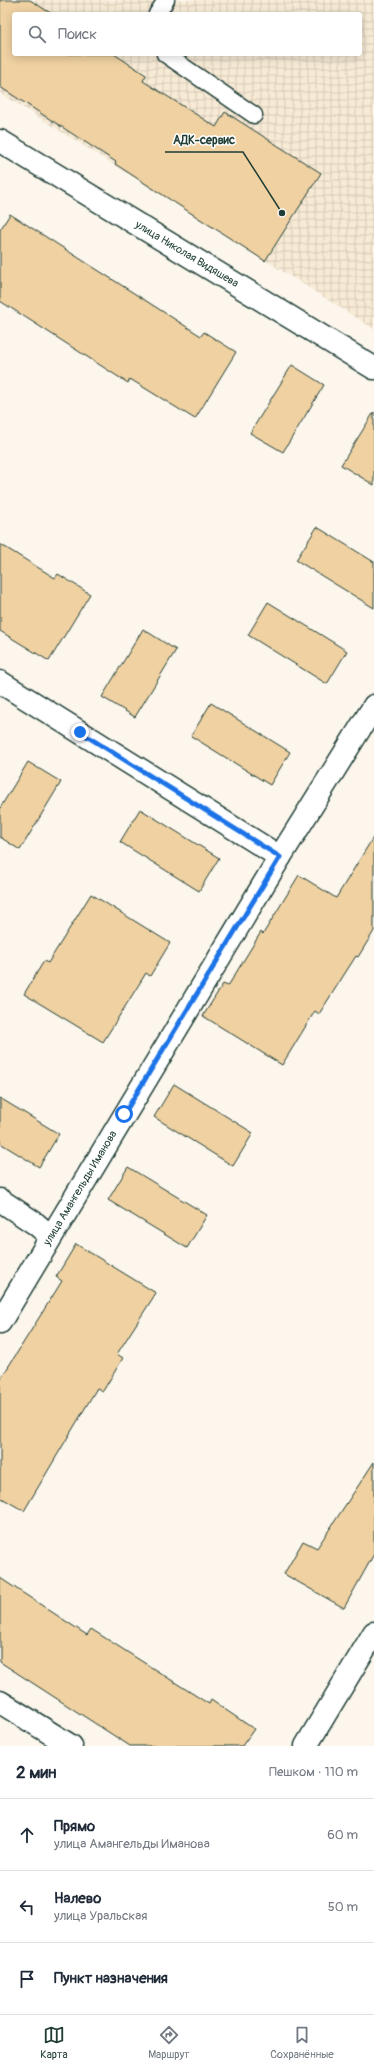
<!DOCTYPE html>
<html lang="ru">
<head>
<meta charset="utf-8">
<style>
  body { margin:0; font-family:Pangolin,sans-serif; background:#f2f2f3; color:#1f2937 }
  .stop { position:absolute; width:12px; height:12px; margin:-9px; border:3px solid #1a73e8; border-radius:50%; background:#fff }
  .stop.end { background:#1a73e8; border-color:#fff; box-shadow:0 1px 4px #0008 }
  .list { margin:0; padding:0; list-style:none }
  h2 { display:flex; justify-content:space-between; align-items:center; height:52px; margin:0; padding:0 16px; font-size:17px }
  h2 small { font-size:13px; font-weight:400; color:#747a83 }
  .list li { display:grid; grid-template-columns:26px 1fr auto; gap:12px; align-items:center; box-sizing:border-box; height:72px; padding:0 16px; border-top:1px solid #e0e1e3 }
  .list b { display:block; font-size:15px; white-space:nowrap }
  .list p { margin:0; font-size:13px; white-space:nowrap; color:#747a83 }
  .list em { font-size:13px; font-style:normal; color:#747a83 }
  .icon { flex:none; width:22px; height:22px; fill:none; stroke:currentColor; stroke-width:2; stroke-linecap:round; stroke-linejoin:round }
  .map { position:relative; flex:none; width:374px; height:1746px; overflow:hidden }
  .search { position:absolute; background:#fff; box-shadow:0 2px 10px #0003; left:12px; right:12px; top:12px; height:44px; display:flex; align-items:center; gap:10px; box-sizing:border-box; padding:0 14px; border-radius:4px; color:#747a83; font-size:15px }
  .sheet { height:268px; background:#fff }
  nav { display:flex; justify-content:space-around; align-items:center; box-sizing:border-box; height:56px; border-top:1px solid #e0e1e3; background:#fff; font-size:11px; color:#747a83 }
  nav a { display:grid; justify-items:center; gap:2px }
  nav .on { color:#1f3d34 }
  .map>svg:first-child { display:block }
</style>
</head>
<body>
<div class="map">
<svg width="374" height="1746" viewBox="0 0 374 1746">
  <defs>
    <pattern id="industrial-grid" width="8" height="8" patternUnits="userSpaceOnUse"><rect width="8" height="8" fill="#f8ebd6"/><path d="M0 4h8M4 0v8" fill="none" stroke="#d4cab8"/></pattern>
  </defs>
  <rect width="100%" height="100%" fill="#fcf6ec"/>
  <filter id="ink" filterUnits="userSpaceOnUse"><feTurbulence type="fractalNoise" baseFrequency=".025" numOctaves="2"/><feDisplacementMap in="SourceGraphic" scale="8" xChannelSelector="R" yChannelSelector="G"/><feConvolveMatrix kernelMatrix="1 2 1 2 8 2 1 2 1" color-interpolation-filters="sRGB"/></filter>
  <g filter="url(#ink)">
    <path fill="url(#industrial-grid)" fill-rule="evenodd" d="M0,0H374V329L0,93ZM14,14H360V54H14Z"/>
    <g fill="#efd1a2" stroke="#1f3d34">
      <polygon points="0,0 30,0 52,14 14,14 14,54 114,54 146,75 143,81 216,127 225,112 321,173 265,261 115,164 116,162 0,87"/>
      <polygon points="10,214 201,336 204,332 236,352 195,419 130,379 128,383 0,301 0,230"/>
      <polygon points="292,365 324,385 283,452 250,433"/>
      <polygon points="374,412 374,485 341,465"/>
      <polygon points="317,527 374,562 374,608 296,560"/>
      <polygon points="0,544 55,578 58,574 90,594 49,661 0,631"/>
      <polygon points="268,602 347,651 327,684 248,635"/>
      <polygon points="143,629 176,650 135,717 102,697"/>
      <polygon points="211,703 290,752 270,785 191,736"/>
      <polygon points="28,762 61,782 20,850 0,837 0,808"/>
      <polygon points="140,809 219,858 199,891 120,842"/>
      <polygon points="374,836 374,931 358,957 356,956 319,1014 315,1011 282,1065 203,1016 223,984 228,986 261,932 263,934 299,875 336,898"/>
      <polygon points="91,894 170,943 150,976 146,973 103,1042 24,994 44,961 48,963"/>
      <polygon points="174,1084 253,1133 233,1166 154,1117"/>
      <polygon points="0,1098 59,1134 39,1167 0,1143"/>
      <polygon points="128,1167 207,1215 187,1248 108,1200"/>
      <polygon points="76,1244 156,1293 117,1354 123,1358 103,1391 97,1388 24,1511 0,1497 0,1380 62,1281 56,1277"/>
      <polygon points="374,1462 374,1554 344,1608 284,1574 303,1541 317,1548"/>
      <polygon points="0,1578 87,1635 91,1629 209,1704 211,1700 254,1729 242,1746 130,1746 0,1662"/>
    </g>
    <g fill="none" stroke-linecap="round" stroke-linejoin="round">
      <defs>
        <g id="lane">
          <polyline points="157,14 166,0"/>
          <polyline points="165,54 254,115"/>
        </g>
        <g id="street">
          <polyline points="0,141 374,368"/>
          <polyline points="0,682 280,857"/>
          <polyline points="0,1200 36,1224 50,1236"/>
          <polyline points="0,1322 280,857 374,706"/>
          <polyline points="0,1702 71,1746"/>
          <polyline points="306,1746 374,1633"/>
        </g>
      </defs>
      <use href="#lane" stroke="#1f3d34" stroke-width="19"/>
      <use href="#street" stroke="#1f3d34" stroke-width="25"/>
      <use href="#lane" stroke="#fff" stroke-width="16"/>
      <use href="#street" stroke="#fff" stroke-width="22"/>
    </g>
  </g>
  <g fill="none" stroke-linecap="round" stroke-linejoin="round" filter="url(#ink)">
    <polyline stroke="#1a73e8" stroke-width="5" points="80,732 280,857 124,1114"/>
  </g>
  <g text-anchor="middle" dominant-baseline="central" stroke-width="3" stroke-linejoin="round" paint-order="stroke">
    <g font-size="11" fill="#1f3d34" stroke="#fff">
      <text transform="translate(187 254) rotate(31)">улица Николая Видяшева</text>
      <text transform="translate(80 1188) rotate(-59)">улица Амангельды Иманова</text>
    </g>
  </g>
  <path fill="none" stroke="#1f3d34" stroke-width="1.5" d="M282 213L243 152H165"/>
  <circle fill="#1f3d34" stroke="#fff" stroke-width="1.5" cx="282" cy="213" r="4"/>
  <g font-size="12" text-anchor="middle" font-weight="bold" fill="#1f3d34" stroke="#fff" stroke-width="3" stroke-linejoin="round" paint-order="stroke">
    <text x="204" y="144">АДК-сервис</text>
  </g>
</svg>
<div class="stop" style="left:124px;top:1114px"></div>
<div class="stop end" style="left:80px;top:732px"></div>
<div class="search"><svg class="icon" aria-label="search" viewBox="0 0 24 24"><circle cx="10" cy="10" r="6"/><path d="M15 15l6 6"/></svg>Поиск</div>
</div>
<section class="sheet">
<h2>2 мин<small>Пешком · 110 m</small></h2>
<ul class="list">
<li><svg class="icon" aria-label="ahead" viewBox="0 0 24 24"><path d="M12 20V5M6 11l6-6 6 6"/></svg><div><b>Прямо</b><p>улица Амангельды Иманова</p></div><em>60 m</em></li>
<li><svg class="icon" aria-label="left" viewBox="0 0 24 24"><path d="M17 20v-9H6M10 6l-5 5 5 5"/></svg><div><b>Налево</b><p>улица Уральская</p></div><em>50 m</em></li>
<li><svg class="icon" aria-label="arrive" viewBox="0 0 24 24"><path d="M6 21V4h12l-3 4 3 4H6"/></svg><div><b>Пункт назначения</b></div></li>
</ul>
</section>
<nav>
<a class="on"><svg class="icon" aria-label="map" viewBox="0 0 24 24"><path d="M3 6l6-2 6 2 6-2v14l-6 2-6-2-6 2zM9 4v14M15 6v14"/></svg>Карта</a>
<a><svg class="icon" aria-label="directions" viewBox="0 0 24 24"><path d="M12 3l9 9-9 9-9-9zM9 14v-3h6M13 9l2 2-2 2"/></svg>Маршрут</a>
<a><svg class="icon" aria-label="saved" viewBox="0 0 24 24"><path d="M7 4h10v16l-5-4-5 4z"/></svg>Сохранённые</a>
</nav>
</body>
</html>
